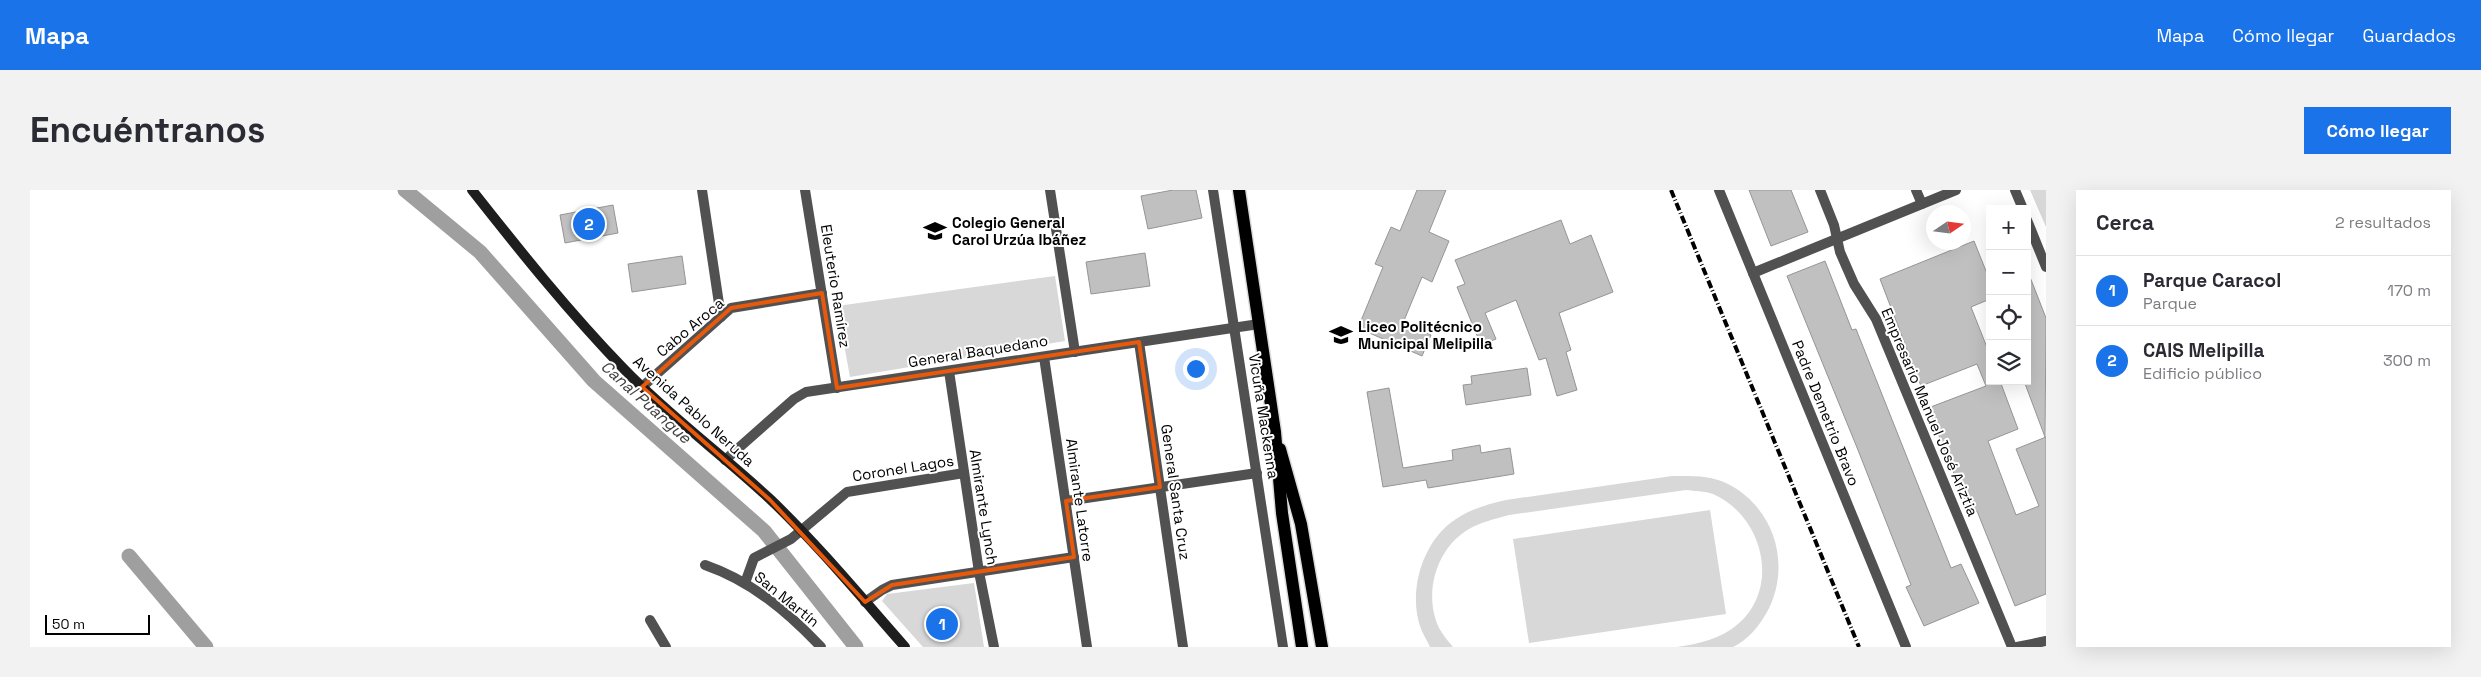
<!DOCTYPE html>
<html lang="es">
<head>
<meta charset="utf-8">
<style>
  body { margin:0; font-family:"Space Grotesk",sans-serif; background:#f2f2f3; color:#2b2b33 }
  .controls { position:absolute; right:15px; top:15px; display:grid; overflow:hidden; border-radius:0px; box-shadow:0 5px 20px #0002 }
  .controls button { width:45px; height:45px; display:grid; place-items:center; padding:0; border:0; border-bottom:1px solid #e1e1e2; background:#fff; color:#2b2b33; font:25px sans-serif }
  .compass { position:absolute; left:1896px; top:15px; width:45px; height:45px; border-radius:50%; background:#fff; box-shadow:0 5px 20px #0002; rotate:77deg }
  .scale { position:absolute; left:15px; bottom:12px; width:105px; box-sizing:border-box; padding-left:5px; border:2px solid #000; border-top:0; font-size:14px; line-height:18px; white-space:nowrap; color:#000; -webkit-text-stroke:4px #fff; paint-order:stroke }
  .you { position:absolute; left:1165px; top:178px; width:18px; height:18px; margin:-12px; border:4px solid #fff; border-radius:50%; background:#1a73e8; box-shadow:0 0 0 8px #1a73e833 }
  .badge { display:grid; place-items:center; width:32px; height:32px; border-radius:50%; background:#1a73e8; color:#fff; font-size:16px; font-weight:700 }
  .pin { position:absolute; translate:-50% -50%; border:2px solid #fff; box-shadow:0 1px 5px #0006 }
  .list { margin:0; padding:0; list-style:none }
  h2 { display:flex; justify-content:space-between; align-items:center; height:65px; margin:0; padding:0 20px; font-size:21px }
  h2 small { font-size:16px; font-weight:400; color:#7c7c81 }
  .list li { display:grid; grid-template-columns:32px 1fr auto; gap:15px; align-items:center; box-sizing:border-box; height:70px; padding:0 20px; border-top:1px solid #e1e1e2 }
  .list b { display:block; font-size:19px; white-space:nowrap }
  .list p { margin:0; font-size:16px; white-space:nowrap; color:#7c7c81 }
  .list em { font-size:16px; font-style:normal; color:#7c7c81 }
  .icon { flex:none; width:28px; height:28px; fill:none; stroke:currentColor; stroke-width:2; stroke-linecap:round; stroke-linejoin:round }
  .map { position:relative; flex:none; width:2016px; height:457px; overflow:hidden; border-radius:0px }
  header { display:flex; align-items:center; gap:30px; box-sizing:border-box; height:70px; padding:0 25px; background:#1a73e8; color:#fff }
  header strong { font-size:24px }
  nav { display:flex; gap:28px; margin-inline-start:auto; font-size:18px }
  .intro { display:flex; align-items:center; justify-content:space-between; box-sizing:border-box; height:120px; padding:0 30px }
  h1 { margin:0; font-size:35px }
  .button { padding:12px 22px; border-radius:0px; background:#1a73e8; color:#fff; font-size:18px; font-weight:700 }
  main { display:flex; gap:30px; padding:0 30px }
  aside { flex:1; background:#fff; border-radius:0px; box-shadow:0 5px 20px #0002 }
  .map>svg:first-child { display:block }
</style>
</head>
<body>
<header>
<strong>Mapa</strong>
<nav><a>Mapa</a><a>Cómo llegar</a><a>Guardados</a></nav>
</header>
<div class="intro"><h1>Encuéntranos</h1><a class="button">Cómo llegar</a></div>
<main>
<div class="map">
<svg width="2016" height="457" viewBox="0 0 2016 457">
  <rect width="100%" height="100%" fill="#fff"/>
  <g fill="#d8d8d8">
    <polygon points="2000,0 2016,0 2016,37"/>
    <polygon points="1025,86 1035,151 820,187 807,116"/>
    <path d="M1642,286C1661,286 1681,285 1698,294C1745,318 1762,376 1737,422C1729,436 1718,450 1703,457H1647C1668,454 1691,449 1708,434C1751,397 1733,326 1683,304C1675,301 1664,301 1656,300L1479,325C1465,329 1451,332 1439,339C1406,358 1393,404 1409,438C1413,445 1418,451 1423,457H1400C1397,450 1392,443 1390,436C1378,400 1393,350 1426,329C1441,319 1458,314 1476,310Z"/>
    <polygon points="1680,320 1696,424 1499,453 1483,349"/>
    <polygon points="944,393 954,457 893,457 852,411 857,404"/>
  </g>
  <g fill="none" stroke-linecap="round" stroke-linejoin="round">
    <g stroke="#9f9f9f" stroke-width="15">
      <polyline points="375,0 450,62 564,191 734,341 826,457"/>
      <polyline points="99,366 176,457"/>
    </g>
  </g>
  <g fill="#c0c0c0" stroke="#959595">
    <polygon points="1143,0 1166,0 1172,28 1118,39 1111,6"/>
    <polygon points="1387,0 1416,0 1399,42 1419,51 1402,92 1392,87 1373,133 1401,145 1392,166 1328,138 1353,77 1345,74 1361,37 1370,41"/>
    <polygon points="1719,0 1761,0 1778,42 1741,56"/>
    <polygon points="583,15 588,43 535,53 530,25"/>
    <polygon points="1531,30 1540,54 1561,45 1583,102 1529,123 1541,160 1536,162 1547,200 1527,206 1516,168 1509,170 1486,110 1455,123 1466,149 1451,155 1427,97 1435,94 1425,70"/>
    <polygon points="1944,51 1960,91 1960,109 1941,117 1960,165 1960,191 1970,191 1988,239 1958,251 1986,325 2009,316 1986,259 2016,247 2016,404 1985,416 1947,321 1940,324 1898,218 1956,196 1947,174 1891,196 1850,89"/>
    <polygon points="1115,63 1120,96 1061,104 1056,72"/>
    <polygon points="652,66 656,94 602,102 598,74"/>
    <polygon points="1795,71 1822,140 1826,139 1921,378 1931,374 1949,413 1894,436 1876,397 1881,395 1828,260 1757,86"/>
    <polygon points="1998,82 2016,128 2015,247 1994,191 1997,191"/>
    <polygon points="1497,178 1501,205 1436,215 1433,195 1442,194 1441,186"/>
    <polygon points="1359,198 1373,278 1423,270 1422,260 1450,255 1451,263 1480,258 1484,284 1398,298 1396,290 1353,297 1337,202"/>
  </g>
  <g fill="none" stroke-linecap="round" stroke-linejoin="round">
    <defs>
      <g id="primary">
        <polyline points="1209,0 1245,242 1252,323 1272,457"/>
        <polyline points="1250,259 1271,334 1292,457"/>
      </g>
    </defs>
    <use href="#primary" stroke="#dbdbdb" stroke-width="15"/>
    <g stroke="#515151" stroke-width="10">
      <polyline points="672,0 691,127"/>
      <polyline points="775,0 807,198"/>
      <polyline points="1020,0 1045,162"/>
      <polyline points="1183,0 1253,457"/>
      <polyline points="1790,0 1804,35 1810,62 1824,94 1846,129 1982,457"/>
      <polyline points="1886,0 1892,14"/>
      <polyline points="1985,0 1993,19"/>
      <polyline points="1997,30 2016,77"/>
      <polyline points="1723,83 1926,0"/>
      <polyline points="1109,152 1153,457"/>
      <polyline points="1014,167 1057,457"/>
      <polyline points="919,181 949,382 964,457"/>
      <polyline points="612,197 701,118 792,103"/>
      <polyline points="695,270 764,209 776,202 1229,134"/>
      <polyline points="1036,311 1227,283"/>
      <path d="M675,375C721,391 757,421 791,457"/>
      <polyline points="715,393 724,368 761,349 817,302 934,283"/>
      <polyline points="835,412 852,400 862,395 1044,367"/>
      <polyline points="620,430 636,457"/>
      <polyline points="1987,457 2016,451"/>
    </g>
    <polyline stroke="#515151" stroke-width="10" points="1689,0 1876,457"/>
    <path stroke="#1e1e1e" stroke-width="10" d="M442,0C490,61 539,122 593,178C639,226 692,264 740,309C788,355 831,407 875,457"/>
    <use href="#primary" stroke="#000" stroke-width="12"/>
    <polyline stroke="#000" stroke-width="4" stroke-dasharray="8 2.5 1 2.5" stroke-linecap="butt" points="1641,0 1829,457"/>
  </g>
  <path fill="none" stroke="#e8590c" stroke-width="4" stroke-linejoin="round" d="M792,103L807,198L1109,152L1130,297L1036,311L1044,367L862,395L835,412L740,310L612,197L701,118Z"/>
  <defs>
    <symbol id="school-bare" viewBox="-9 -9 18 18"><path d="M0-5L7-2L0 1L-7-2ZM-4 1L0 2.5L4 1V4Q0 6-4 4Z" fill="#000" stroke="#fff" stroke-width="2.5" paint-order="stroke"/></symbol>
  </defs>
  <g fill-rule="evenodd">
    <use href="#school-bare" x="889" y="25" width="32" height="32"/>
    <use href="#school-bare" x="1295" y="129" width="32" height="32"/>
  </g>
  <g text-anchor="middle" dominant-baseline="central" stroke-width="4" stroke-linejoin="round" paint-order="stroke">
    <g font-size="15" font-weight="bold" fill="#000" stroke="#fff" text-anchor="start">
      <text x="922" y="32">Colegio General<tspan x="922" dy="17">Carol Urzúa Ibáñez</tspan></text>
      <text x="1328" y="136">Liceo Politécnico<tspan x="1328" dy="17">Municipal Melipilla</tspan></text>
    </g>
    <g font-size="15" fill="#000" stroke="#fff">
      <text transform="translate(806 96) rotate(81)">Eleuterio Ramírez</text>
      <text transform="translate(660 137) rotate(-40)">Cabo Aroca</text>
      <text transform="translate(948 161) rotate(-9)">General Baquedano</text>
      <text transform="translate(664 221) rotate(42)">Avenida Pablo Neruda</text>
      <text transform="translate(1900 222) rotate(67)">Empresario Manuel José Ariztia</text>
      <text transform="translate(1796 223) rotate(68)">Padre Demetrio Bravo</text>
      <text transform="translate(1234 226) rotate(81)">Vicuña Mackenna</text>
      <text transform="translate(873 278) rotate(-9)">Coronel Lagos</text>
      <text transform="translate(1146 302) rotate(82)">General Santa Cruz</text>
      <text transform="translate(1050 310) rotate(82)">Almirante Latorre</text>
      <text transform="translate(954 317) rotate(81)">Almirante Lynch</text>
      <text transform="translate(757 409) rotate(39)">San Martín</text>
    </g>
    <g font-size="16" font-style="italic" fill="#404040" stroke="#fff">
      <text transform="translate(616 212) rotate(42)">Canal Puangue</text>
    </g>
  </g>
</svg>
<div class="controls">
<button>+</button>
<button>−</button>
<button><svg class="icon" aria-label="locate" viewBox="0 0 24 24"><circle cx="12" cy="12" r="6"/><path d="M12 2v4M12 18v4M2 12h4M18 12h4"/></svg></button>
<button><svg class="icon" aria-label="layers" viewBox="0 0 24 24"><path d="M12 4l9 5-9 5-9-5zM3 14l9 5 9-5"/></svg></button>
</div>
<svg class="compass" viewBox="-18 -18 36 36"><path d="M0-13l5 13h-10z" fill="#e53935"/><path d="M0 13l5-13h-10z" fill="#7c7c81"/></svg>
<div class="scale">50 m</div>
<div class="you"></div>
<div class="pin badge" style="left:912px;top:434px">1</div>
<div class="pin badge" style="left:559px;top:34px">2</div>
</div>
<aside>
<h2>Cerca<small>2 resultados</small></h2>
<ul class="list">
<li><span class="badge">1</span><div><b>Parque Caracol</b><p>Parque</p></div><em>170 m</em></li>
<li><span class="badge">2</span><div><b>CAIS Melipilla</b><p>Edificio público</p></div><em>300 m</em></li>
</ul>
</aside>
</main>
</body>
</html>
